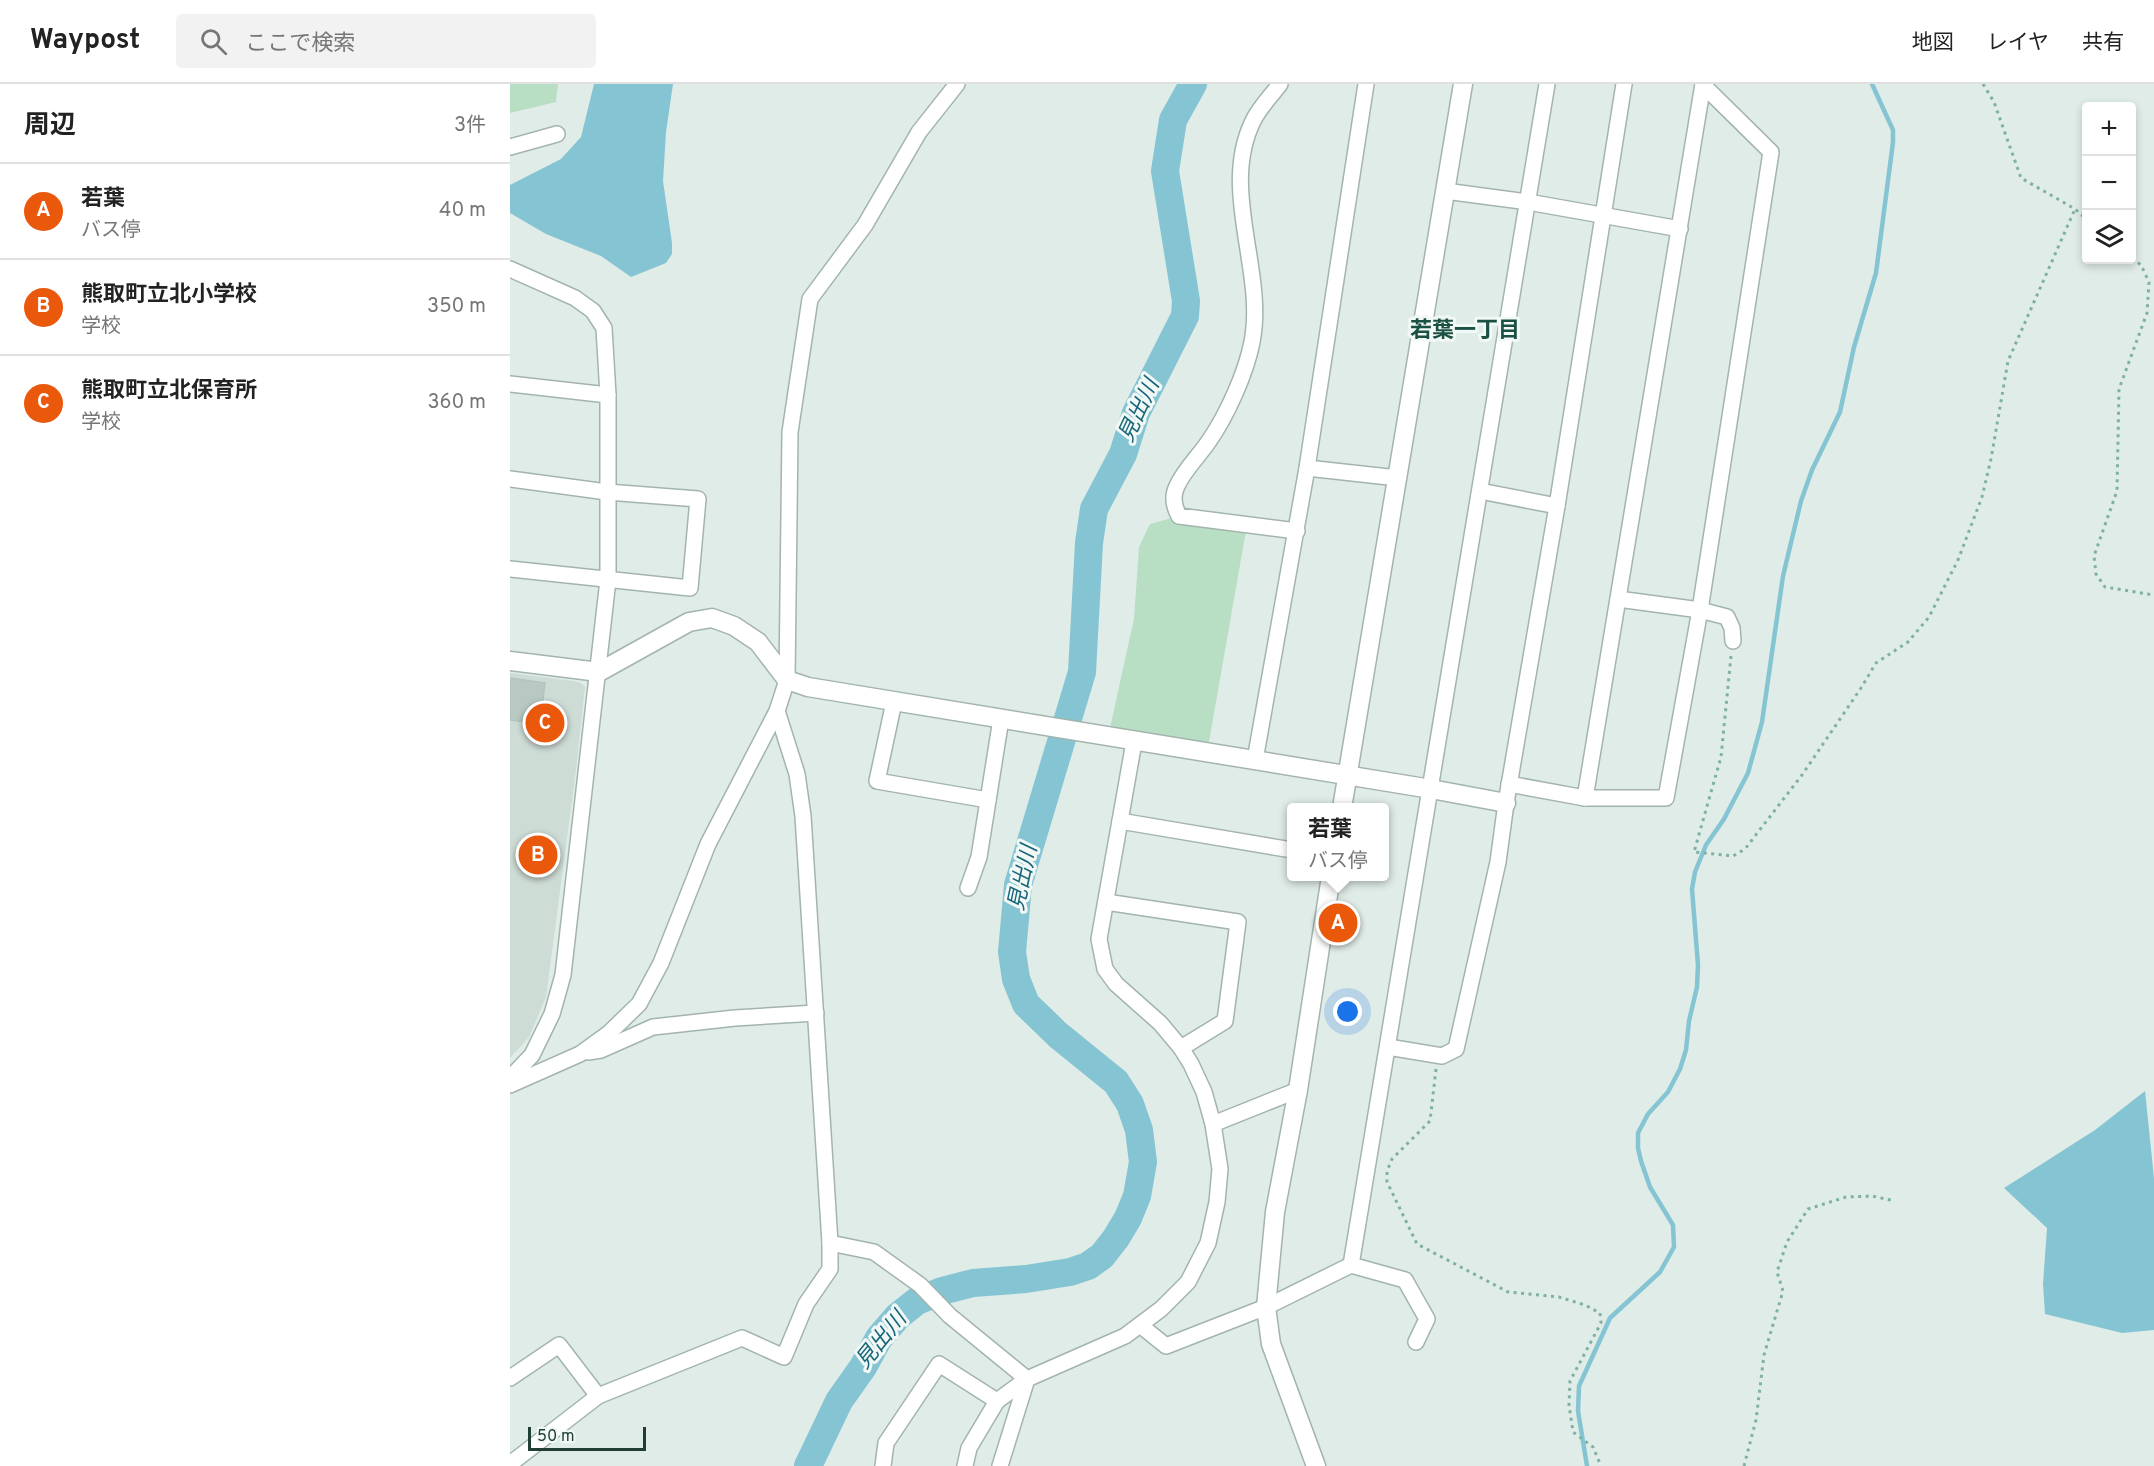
<!DOCTYPE html>
<html lang="ja">
<head>
<meta charset="utf-8">
<style>
  body { margin:0; font-family:Overpass,"Noto Sans JP",sans-serif; background:#f2f2f2; color:#222 }
  .controls { position:absolute; right:18px; top:18px; display:grid; overflow:hidden; border-radius:6px; box-shadow:0 3px 9px #0003 }
  .controls button { width:54px; height:54px; display:grid; place-items:center; padding:0; border:0; border-bottom:2px solid #e0e0e0; background:#fff; color:#222; font:30px sans-serif }
  .scale { position:absolute; left:18px; bottom:15px; width:118px; box-sizing:border-box; padding-left:6px; border:3px solid #203d36; border-top:0; font-size:16px; line-height:21px; white-space:nowrap; color:#203d36; -webkit-text-stroke:4px #f1f8f5; paint-order:stroke }
  .you { position:absolute; left:838px; top:928px; width:21px; height:21px; margin:-15px; border:4px solid #fff; border-radius:50%; background:#1a73e8; box-shadow:0 0 0 9px #1a73e833 }
  .badge { display:grid; place-items:center; width:39px; height:39px; border-radius:50%; background:#ea580c; color:#fff; font-size:20px; font-weight:700 }
  .pin { position:absolute; translate:-50% -50%; border:3px solid #fff; box-shadow:0 2px 6px #0006 }
  .popup { position:absolute; left:777px; top:719px; width:102px; height:78px; box-sizing:border-box; display:grid; place-content:center; border-radius:6px; background:#fff; filter:drop-shadow(0 2px 4px #0005); font-size:20px; white-space:nowrap; color:#767676 }
  .popup b { font-size:22px; color:#222 }
  .popup::after { content:''; position:absolute; left:50%; top:100%; margin-left:-12px; border:12px solid transparent; border-top-color:#fff }
  .list { margin:0; padding:0; list-style:none }
  h2 { display:flex; justify-content:space-between; align-items:center; height:78px; margin:0; padding:0 24px; font-size:26px }
  h2 small { font-size:20px; font-weight:400; color:#767676 }
  .list li { display:grid; grid-template-columns:39px 1fr auto; gap:18px; align-items:center; box-sizing:border-box; height:96px; padding:0 24px; border-top:2px solid #e0e0e0 }
  .list b { display:block; font-size:22px; white-space:nowrap }
  .list p { margin:0; font-size:20px; white-space:nowrap; color:#767676 }
  .list em { font-size:20px; font-style:normal; color:#767676 }
  .icon { flex:none; width:33px; height:33px; fill:none; stroke:currentColor; stroke-width:2; stroke-linecap:round; stroke-linejoin:round }
  .map { position:relative; flex:none; width:1644px; height:1382px; overflow:hidden }
  header { display:flex; align-items:center; gap:36px; box-sizing:border-box; height:84px; padding:0 30px; background:#fff; border-bottom:2px solid #e0e0e0 }
  header strong { font-size:28px }
  nav { display:flex; gap:33px; margin-inline-start:auto; font-size:21px }
  .search { width:420px; height:54px; background:#f2f2f2; display:flex; align-items:center; gap:15px; box-sizing:border-box; padding:0 21px; border-radius:6px; color:#767676; font-size:22px }
  main { display:flex }
  aside { flex:1; background:#fff }
  .map>svg:first-child { display:block }
</style>
</head>
<body>
<header>
<strong>Waypost</strong>
<div class="search"><svg class="icon" aria-label="search" viewBox="0 0 24 24"><circle cx="10" cy="10" r="6"/><path d="M15 15l6 6"/></svg>ここで検索</div>
<nav><a>地図</a><a>レイヤ</a><a>共有</a></nav>
</header>
<main>
<aside>
<h2>周辺<small>3件</small></h2>
<ul class="list">
<li><span class="badge">A</span><div><b>若葉</b><p>バス停</p></div><em>40 m</em></li>
<li><span class="badge">B</span><div><b>熊取町立北小学校</b><p>学校</p></div><em>350 m</em></li>
<li><span class="badge">C</span><div><b>熊取町立北保育所</b><p>学校</p></div><em>360 m</em></li>
</ul>
</aside>
<div class="map">
<svg width="1644" height="1382" viewBox="0 0 1644 1382">
  <rect width="100%" height="100%" fill="#e0ece7"/>
  <polygon fill="#cedcd6" points="0,589 63,597 71,599 75,603 66,686 36,913 19,953 0,974"/>
  <g fill="#b8dec4">
    <polygon points="0,0 48,0 46,18 0,29"/>
    <polygon points="669,432 737,441 697,669 598,653 624,535 629,463 640,440"/>
  </g>
  <g fill="#85c4d3">
    <polygon points="84,0 163,0 156,48 153,97 162,159 162,170 156,179 121,193 91,172 36,150 0,129 0,101 51,75 71,53"/>
    <polygon points="1635,1007 1644,1094 1644,1246 1612,1249 1535,1230 1533,1200 1537,1144 1494,1104 1585,1046"/>
  </g>
  <g fill="none" stroke-linecap="round" stroke-linejoin="round">
    <polyline stroke="#85c4d3" stroke-width="4.5" points="1077,1382 1068,1327 1069,1302 1100,1234 1150,1188 1164,1163 1163,1141 1140,1103 1131,1077 1128,1064 1128,1049 1138,1030 1158,1008 1170,985 1176,966 1179,937 1187,903 1188,881 1182,805 1185,788 1196,761 1214,735 1238,689 1252,638 1273,492 1291,417 1302,386 1330,328 1344,263 1366,189 1383,58 1383,46 1362,0"/>
    <polyline stroke="#85c4d3" stroke-width="28" points="298,1382 329,1317 353,1283 369,1254 388,1232 407,1217 432,1207 463,1199 516,1195 560,1188 578,1182 592,1172 606,1154 618,1134 627,1112 633,1078 629,1046 620,1020 606,998 548,951 516,920 506,895 502,868 508,801 572,588 579,459 584,425 613,370 626,329 675,232 676,217 655,87 663,36 683,0"/>
  </g>
  <polygon fill="#b8c9c3" stroke="#b2c5be" stroke-width="1.5" points="0,594 35,599 30,640 0,636"/>
  <g fill="none" stroke-linecap="round" stroke-linejoin="round">
    <defs>
      <g id="minor">
        <path d="M770,0C761,12 749,24 743,37C709,106 756,187 742,258C736,289 717,331 699,357C689,372 674,386 667,402C662,412 664,423 669,432L787,447"/>
        <polyline points="0,63 47,50"/>
        <polyline points="935,107 1018,118 1170,145"/>
        <polyline points="0,185 65,214 83,227 94,244 98,311 98,496 53,891 42,930 22,971 0,994"/>
        <polyline points="0,300 98,311"/>
        <polyline points="797,384 888,394"/>
        <polyline points="0,395 97,408 188,415 180,504 0,485"/>
        <polyline points="970,407 1047,422"/>
        <polyline points="1108,515 1190,526 1217,533 1222,544 1223,557"/>
        <polyline points="384,618 367,697 478,716"/>
        <polyline points="745,676 797,384 856,0"/>
        <polyline points="999,700 1075,714 1156,714 1190,526 1261,68 1193,1"/>
        <polyline points="1075,714 1193,0"/>
        <polyline points="610,737 782,766"/>
        <polyline points="458,804 469,773 491,635"/>
        <polyline points="596,818 728,838 715,937 671,964"/>
        <polyline points="878,963 932,972 946,965 988,778 996,719 1047,422 1114,0"/>
        <polyline points="78,968 91,966 143,943 225,934 306,929"/>
        <polyline points="0,1001 70,970 99,949 129,920 151,879 198,760 267,627 277,596 280,348 300,215 355,141 409,48 447,0"/>
        <polyline points="703,1040 788,1006"/>
        <polyline points="320,1159 364,1168 410,1201 440,1232 517,1295"/>
        <polyline points="841,1181 1037,0"/>
        <polyline points="630,1241 656,1262 756,1223 841,1181 895,1196 917,1235 906,1258"/>
        <polyline points="0,1294 49,1261 88,1312 0,1380"/>
        <polyline points="88,1312 232,1254 274,1273 296,1220 320,1185 320,1159 293,732 287,690 267,627"/>
        <polyline points="373,1382 376,1359 429,1280 487,1317"/>
        <polyline points="455,1382 459,1364 487,1317 517,1295 615,1252 651,1225 678,1198 698,1159 707,1118 710,1085 703,1040 694,1008 681,980 671,964 650,939 606,900 595,885 589,855 624,658"/>
        <polyline points="490,1382 517,1295"/>
      </g>
      <g id="tertiary">
        <polyline points="0,577 89,588 179,538 202,534 224,542 248,558 277,596 298,603 921,705 996,719"/>
        <polyline points="832,724 953,0"/>
        <polyline points="806,1382 761,1260 756,1223 765,1128 788,1006 821,792"/>
      </g>
    </defs>
    <use href="#minor" stroke="#a3b4ae" stroke-width="18"/>
    <use href="#tertiary" stroke="#a3b4ae" stroke-width="21"/>
    <g stroke="#7fb1a3" stroke-width="3" stroke-dasharray="3 4.5" stroke-linecap="butt">
      <polyline points="1473,0 1484,18 1511,94 1565,125 1576,135"/>
      <polyline points="1622,174 1631,181 1639,198 1637,229 1609,305 1607,407 1584,472 1586,490 1595,503 1644,511"/>
      <polyline points="1221,572 1211,673 1184,768 1223,772 1235,765 1292,691 1351,604 1366,579 1398,558 1419,533 1448,476 1472,413 1481,375 1498,277 1565,125"/>
      <polyline points="926,985 920,1037 882,1075 877,1087 877,1098 907,1160 998,1208 1049,1213 1075,1221 1090,1229 1091,1239 1060,1297 1059,1321 1063,1348 1083,1363 1091,1382"/>
      <polyline points="1234,1382 1246,1336 1254,1271 1273,1207 1267,1188 1277,1158 1298,1125 1336,1113 1362,1112 1385,1117"/>
    </g>
    <use href="#minor" stroke="#fff" stroke-width="15"/>
    <use href="#tertiary" stroke="#fff" stroke-width="18"/>
  </g>
  <g text-anchor="middle" dominant-baseline="central" stroke-width="6" stroke-linejoin="round" paint-order="stroke">
    <g font-size="22" font-weight="bold" fill="#1b5045" stroke="#f1f8f5">
      <text x="955" y="247">若葉一丁目</text>
    </g>
    <g font-size="22" font-style="italic" fill="#18667b" stroke="#f1f8f5">
      <text transform="translate(630 327) rotate(-65)">見出川</text>
      <text transform="translate(514 794) rotate(-78)">見出川</text>
      <text transform="translate(372 1257) rotate(-51)">見出川</text>
    </g>
  </g>
</svg>
<div class="controls">
<button>+</button>
<button>−</button>
<button><svg class="icon" aria-label="layers" viewBox="0 0 24 24"><path d="M12 4l9 5-9 5-9-5zM3 14l9 5 9-5"/></svg></button>
</div>
<div class="scale">50 m</div>
<div class="you"></div>
<div class="pin badge" style="left:828px;top:839px">A</div>
<div class="popup"><b>若葉</b>バス停</div>
<div class="pin badge" style="left:28px;top:771px">B</div>
<div class="pin badge" style="left:35px;top:639px">C</div>
</div>
</main>
</body>
</html>
